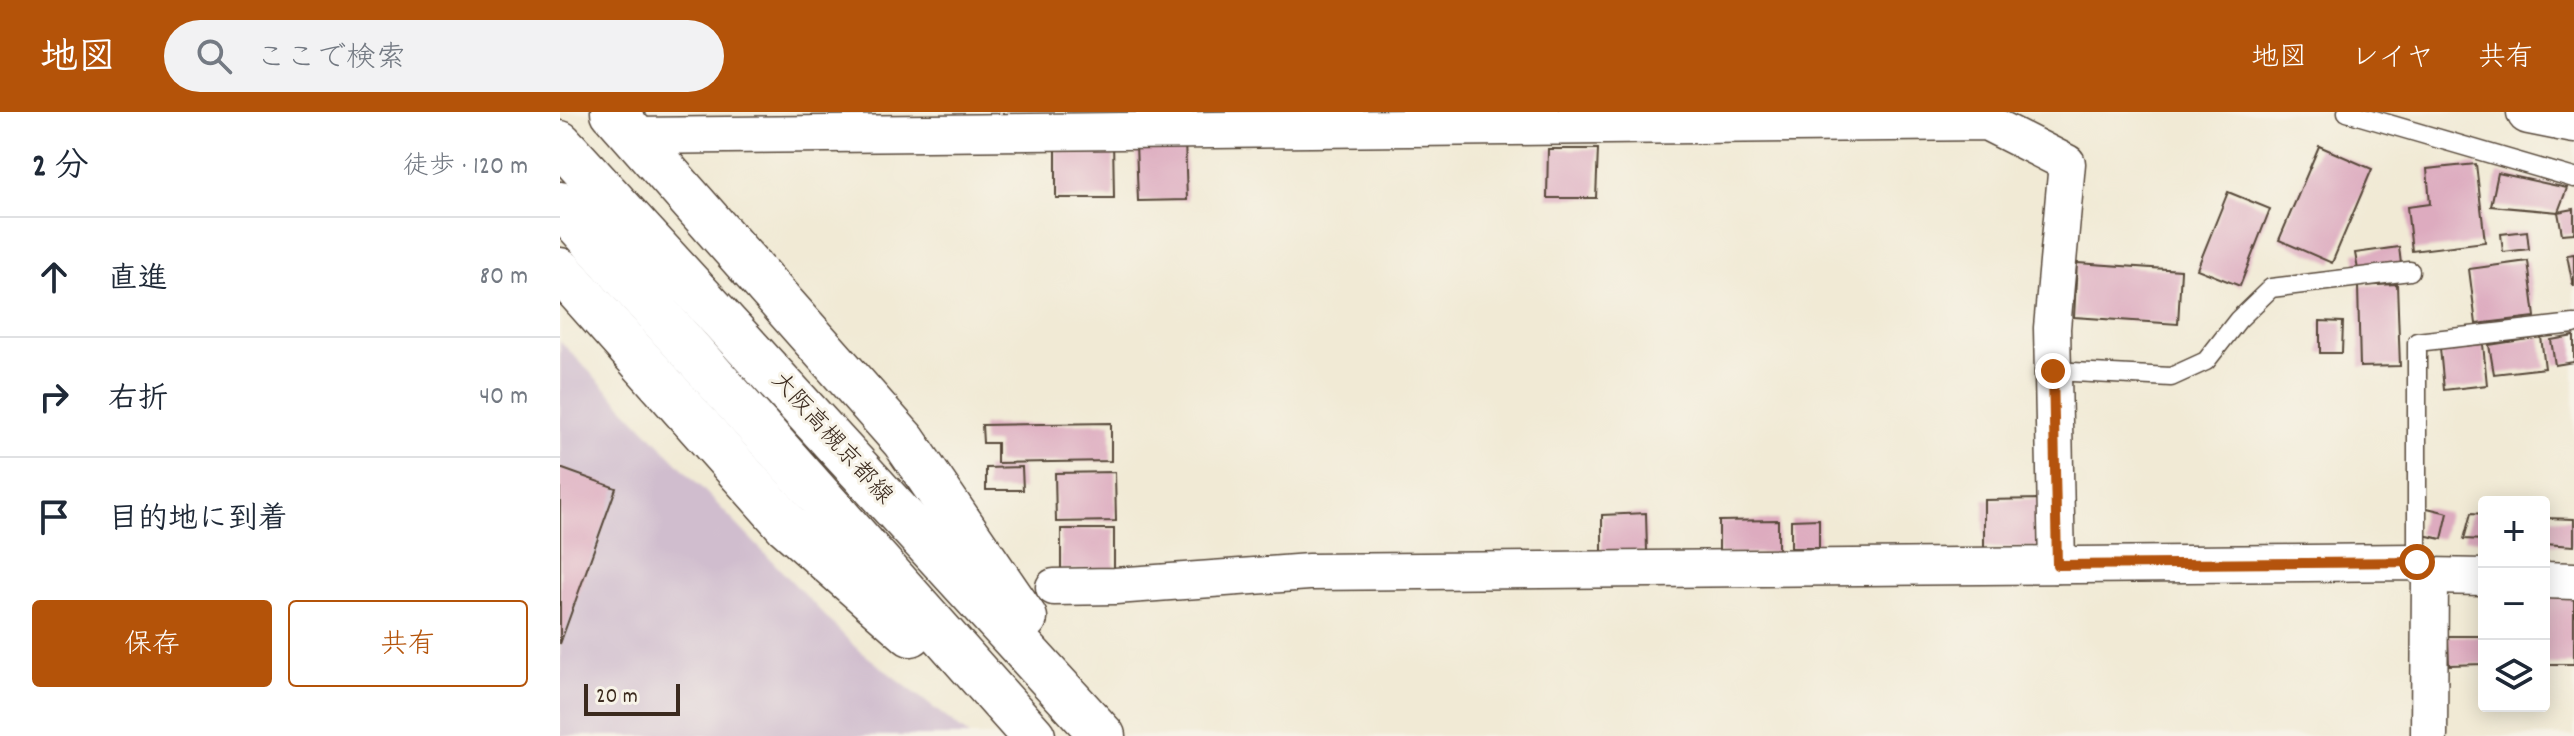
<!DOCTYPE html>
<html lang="ja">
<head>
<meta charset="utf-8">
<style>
  body { margin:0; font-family:Dekko,"Klee One",sans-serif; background:#f2f2f3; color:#1f2937 }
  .controls { position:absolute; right:24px; bottom:24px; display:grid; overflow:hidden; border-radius:8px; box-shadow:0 4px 20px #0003 }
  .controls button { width:72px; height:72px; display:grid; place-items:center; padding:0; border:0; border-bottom:2px solid #e0e1e3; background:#fff; color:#1f2937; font:40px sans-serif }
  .scale { position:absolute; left:24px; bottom:20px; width:96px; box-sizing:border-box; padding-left:8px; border:4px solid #3b2a1e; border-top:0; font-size:22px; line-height:28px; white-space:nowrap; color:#3b2a1e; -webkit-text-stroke:6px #f7f3e8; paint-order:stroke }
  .stop { position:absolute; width:24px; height:24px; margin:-18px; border:6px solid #b45309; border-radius:50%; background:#fff }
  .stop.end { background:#b45309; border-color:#fff; box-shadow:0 2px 8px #0008 }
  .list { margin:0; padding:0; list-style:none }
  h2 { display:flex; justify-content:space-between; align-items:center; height:104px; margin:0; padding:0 32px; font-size:34px }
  h2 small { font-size:26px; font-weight:400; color:#747a83 }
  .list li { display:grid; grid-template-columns:52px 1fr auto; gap:24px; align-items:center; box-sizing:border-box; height:120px; padding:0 32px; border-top:2px solid #e0e1e3 }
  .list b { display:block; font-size:30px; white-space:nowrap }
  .list em { font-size:26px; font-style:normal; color:#747a83 }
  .actions { display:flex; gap:16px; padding:24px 32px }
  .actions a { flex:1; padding:18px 0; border:2px solid #b45309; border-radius:8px; text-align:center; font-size:28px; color:#b45309 }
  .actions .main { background:#b45309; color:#fff }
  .icon { flex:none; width:44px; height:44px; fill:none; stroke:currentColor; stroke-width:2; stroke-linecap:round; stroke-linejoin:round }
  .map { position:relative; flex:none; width:2014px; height:624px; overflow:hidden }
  header { display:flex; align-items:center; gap:48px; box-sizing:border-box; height:112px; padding:0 40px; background:#b45309; color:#fff }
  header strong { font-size:38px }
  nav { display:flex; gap:44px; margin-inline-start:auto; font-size:28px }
  .search { width:560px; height:72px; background:#f2f2f3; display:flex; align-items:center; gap:20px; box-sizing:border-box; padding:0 28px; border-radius:44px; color:#747a83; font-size:30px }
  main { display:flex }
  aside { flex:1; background:#fff }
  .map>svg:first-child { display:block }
</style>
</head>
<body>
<header>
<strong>地図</strong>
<div class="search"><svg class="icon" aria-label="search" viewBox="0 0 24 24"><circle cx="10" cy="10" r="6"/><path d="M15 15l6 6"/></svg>ここで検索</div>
<nav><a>地図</a><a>レイヤ</a><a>共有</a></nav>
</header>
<main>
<aside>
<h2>2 分<small>徒歩 · 120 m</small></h2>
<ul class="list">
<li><svg class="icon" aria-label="ahead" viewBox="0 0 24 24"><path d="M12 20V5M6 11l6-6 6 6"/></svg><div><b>直進</b></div><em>80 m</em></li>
<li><svg class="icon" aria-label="right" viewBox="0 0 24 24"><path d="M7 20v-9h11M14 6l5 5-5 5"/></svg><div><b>右折</b></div><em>40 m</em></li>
<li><svg class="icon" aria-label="arrive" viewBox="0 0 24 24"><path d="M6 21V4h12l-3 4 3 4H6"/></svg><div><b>目的地に到着</b></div></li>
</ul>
<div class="actions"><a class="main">保存</a><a>共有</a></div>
</aside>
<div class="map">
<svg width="2014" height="624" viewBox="0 0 2014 624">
  <rect width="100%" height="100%" fill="#f7f3e8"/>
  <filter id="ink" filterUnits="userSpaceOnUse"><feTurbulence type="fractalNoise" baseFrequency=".0125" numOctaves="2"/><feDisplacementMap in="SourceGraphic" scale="16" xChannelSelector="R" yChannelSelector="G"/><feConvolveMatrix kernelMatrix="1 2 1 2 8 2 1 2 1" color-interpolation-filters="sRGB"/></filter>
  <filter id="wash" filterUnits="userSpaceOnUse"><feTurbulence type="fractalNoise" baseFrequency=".006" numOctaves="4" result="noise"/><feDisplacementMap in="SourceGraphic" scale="32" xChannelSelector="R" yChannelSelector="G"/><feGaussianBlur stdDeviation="1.8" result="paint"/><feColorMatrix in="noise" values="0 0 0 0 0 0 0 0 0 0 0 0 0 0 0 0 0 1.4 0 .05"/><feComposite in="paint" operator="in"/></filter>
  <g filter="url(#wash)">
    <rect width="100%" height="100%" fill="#f1ead5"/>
    <polygon fill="#d0bdce" points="0,229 294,534 410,624 0,624"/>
    <g id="blocks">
      <g fill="#ddabbf">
        <polygon points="496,26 553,26 554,86 496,86"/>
        <polygon points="625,28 627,88 578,89 576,30"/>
        <polygon points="1759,34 1812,57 1772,151 1719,128"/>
        <polygon points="988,37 1038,37 1036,86 987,86"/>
        <polygon points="1916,52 1925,130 1852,139 1847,95 1870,92 1867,57"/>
        <polygon points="1938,61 2007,76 1998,100 2014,97 2014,121 2002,122 1998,100 1931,94"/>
        <polygon points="1668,80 1710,97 1680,174 1637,157"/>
        <polygon points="1967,119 1969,137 1943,140 1941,122"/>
        <polygon points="1839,135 1841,152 1798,158 1795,141"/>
        <polygon points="2014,142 2014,174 2013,174 2007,143"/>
        <polygon points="1968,149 1975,205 1916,212 1909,157"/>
        <polygon points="1517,151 1621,158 1618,212 1514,205"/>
        <polygon points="1837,172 1840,254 1800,255 1798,174"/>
        <polygon points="1760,209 1783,210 1782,241 1760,241"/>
        <polygon points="2014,224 2014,250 1995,253 1991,228"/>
        <polygon points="1981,225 1985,256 1934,262 1929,233"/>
        <polygon points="1923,232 1927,273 1884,278 1880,236"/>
        <polygon points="551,311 551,349 437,351 437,331 423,331 422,313"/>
        <polygon points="462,355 463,378 426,378 426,356"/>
        <polygon points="0,356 56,376 0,532"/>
        <polygon points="555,360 556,409 496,410 495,361"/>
        <polygon points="1481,387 1481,436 1424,436 1424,388"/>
        <polygon points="1863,395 1888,401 1882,427 1858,422"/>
        <polygon points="1086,401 1087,439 1042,440 1042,403"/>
        <polygon points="1911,401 1924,402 1924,428 1904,427"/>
        <polygon points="1984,406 2014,407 2014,434 1984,432"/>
        <polygon points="1259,407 1259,436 1231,436 1231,408"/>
        <polygon points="1218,408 1218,441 1159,442 1159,409"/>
        <rect x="501" y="417" width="53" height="41"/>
        <rect x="1984" y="484" width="30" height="68"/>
        <polygon points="1888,524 1924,524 1924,552 1889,553"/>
      </g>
    </g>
  </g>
  <g filter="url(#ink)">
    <use href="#blocks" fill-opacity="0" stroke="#564739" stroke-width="2"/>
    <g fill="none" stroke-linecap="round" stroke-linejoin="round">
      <defs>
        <g id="service">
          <polyline points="1787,0 2014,66"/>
          <polyline points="1493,259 1611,265 1646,249 1678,208 1711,176 1850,159"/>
          <polyline points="1857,450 1857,230 2014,212"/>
        </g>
        <g id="minor">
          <polyline points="74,24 1426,10 1507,51 1492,216 1497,453"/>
          <polyline points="1870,464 1924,465"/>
          <polyline points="1984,468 2014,469"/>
          <polyline points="494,475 555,474 749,460 1857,450 1870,464 1869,624"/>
        </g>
        <polyline id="tertiary" points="1969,0 2014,9"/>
        <g id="primary">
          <polyline points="53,0 344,329 465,506"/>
          <polyline points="0,31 543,624"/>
          <polyline points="0,92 473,624"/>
          <polyline points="0,158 227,413 351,522"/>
        </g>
      </defs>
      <use href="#service" stroke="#564739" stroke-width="21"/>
      <use href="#minor" stroke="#564739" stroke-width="39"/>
      <use href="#tertiary" stroke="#564739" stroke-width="47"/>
      <use href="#primary" stroke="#564739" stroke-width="47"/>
      <use href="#service" stroke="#fff" stroke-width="18"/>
      <use href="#minor" stroke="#fff" stroke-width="36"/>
      <use href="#tertiary" stroke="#fff" stroke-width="44"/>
      <use href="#primary" stroke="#fff" stroke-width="44"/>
    </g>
  </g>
  <g fill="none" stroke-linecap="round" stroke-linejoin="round" filter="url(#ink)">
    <polyline stroke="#b45309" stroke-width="10" points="1493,259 1497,453 1857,450"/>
  </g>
  <g text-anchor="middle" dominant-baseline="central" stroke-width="6" stroke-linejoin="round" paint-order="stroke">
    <g font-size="24" fill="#3b2a1e" stroke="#f7f3e8">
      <text transform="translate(271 327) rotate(48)">大阪高槻京都線</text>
    </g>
  </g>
</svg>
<div class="controls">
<button>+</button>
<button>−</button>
<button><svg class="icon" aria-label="layers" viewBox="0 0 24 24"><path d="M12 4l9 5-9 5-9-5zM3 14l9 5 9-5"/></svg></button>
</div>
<div class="scale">20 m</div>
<div class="stop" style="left:1857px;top:450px"></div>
<div class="stop end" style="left:1493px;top:259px"></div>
</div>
</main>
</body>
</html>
